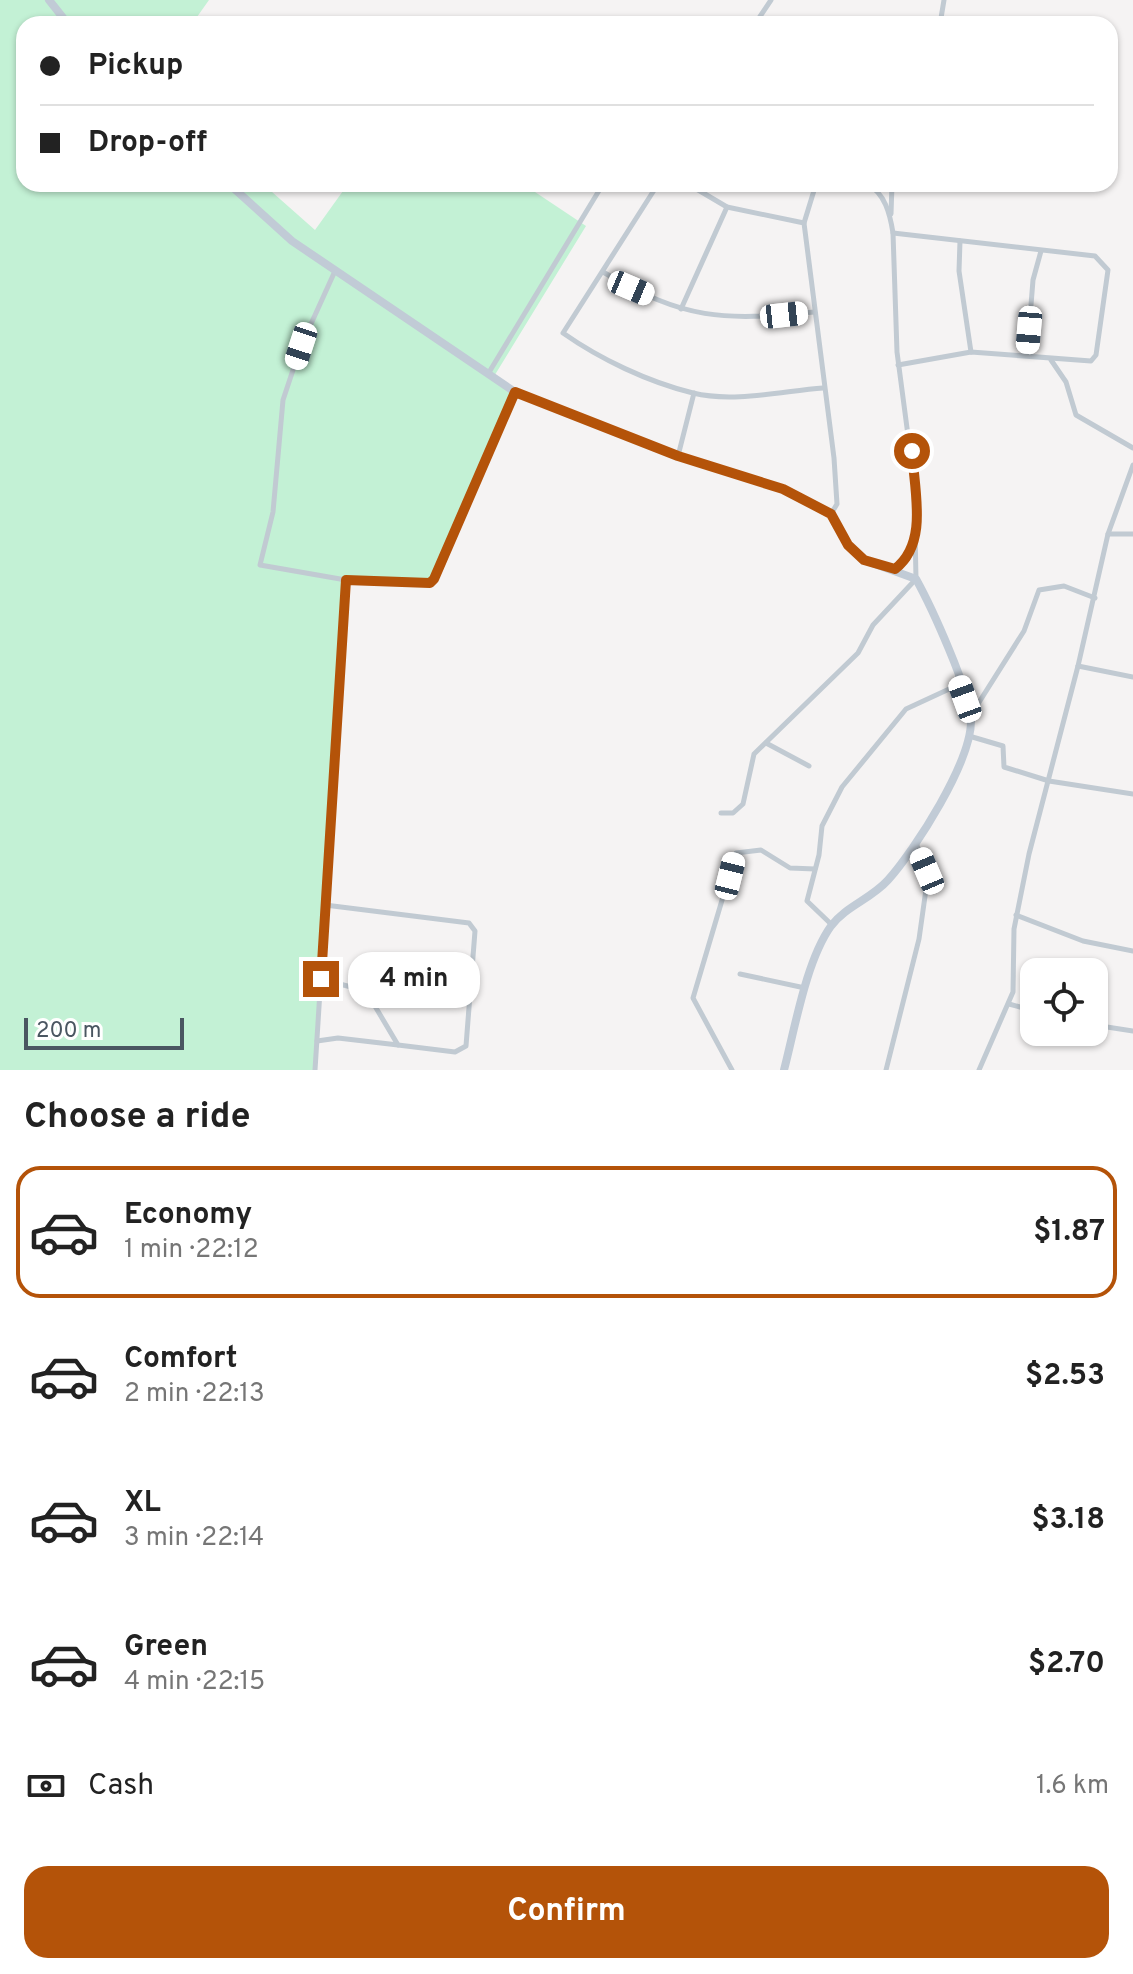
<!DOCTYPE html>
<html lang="en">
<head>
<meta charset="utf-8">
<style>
	:root { --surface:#fff; --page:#f6f6f6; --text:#222; --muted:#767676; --line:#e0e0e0; --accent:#b45309 }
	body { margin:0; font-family:Overpass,sans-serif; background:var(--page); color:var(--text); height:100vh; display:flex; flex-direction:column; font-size:30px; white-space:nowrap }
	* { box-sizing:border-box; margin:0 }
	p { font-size:26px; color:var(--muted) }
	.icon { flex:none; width:44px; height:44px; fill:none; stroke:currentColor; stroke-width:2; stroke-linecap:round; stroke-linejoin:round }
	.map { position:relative; height:1070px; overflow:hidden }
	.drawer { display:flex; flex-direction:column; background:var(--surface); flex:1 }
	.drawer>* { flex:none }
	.guide { position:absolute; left:16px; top:16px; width:1102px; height:176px; border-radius:24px; box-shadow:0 2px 6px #0004; display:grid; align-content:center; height:176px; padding:0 24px; background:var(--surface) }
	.buttons { position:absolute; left:1020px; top:958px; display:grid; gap:16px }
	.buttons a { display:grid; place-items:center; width:88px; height:88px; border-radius:16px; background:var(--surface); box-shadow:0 2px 6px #0004; font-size:40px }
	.scale { position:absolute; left:24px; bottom:20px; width:160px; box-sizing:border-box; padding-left:8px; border:4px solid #4a5661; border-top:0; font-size:22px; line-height:28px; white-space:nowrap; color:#4a5661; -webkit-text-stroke:6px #fff; paint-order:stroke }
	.end { position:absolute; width:36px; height:36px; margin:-18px; border:10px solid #b45309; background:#fff; box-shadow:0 0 0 4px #fff }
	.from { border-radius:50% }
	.bubble { position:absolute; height:56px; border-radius:24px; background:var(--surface); box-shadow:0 2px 6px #0004; font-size:26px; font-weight:700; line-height:56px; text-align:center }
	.car { position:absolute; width:24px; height:48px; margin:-24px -12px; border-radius:10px; box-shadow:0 0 6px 2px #0007; background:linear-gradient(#fff 24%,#345 0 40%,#fff 0 76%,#345 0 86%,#fff 0) }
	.guide b { display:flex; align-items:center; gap:28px; height:76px; font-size:30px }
	.guide b+b { border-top:2px solid var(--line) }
	.guide i { width:20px; height:20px; background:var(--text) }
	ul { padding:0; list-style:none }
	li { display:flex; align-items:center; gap:24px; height:132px; margin:0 16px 12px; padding:0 8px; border:4px solid transparent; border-radius:24px }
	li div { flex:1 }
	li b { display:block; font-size:30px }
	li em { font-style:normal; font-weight:700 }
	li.active { border-color:var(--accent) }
	li>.icon { width:72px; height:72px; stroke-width:1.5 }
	h2 { padding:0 24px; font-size:36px; line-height:96px }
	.pay { display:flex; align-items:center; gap:20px; height:88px; padding:0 24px; font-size:30px }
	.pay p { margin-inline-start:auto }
	.button { display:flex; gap:16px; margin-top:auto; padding:16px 24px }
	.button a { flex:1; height:92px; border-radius:24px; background:var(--accent); color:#fff; font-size:32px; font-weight:700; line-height:92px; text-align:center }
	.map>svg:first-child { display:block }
	.green { fill:#c3f1d5 }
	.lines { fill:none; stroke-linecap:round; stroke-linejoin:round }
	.street { stroke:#c1cad2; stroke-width:5 }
	.secondary { stroke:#c1cbd6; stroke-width:8 }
	.route { stroke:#b45309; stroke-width:10 }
</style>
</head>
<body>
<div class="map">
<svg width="1133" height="1070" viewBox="0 0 1133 1070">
	<rect width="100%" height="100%" fill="#f5f3f3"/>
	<polygon class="green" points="0,0 209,0 192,24 24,24 24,184 263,184 315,230 348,184 523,184 586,226 493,378 515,392 441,568 430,583 346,580 315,1070 0,1070"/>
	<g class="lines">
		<g class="street">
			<polyline points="755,24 771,0"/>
			<polyline points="940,24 944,0"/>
			<path d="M 658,184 L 563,333 C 600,359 648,382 693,393 C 733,403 783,391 823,388"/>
			<polyline points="688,184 727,207 804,223 834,458 837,504 831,514"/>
			<polyline points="891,214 892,184"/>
			<polyline points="804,223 816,184"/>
			<polyline points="893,233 1095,256 1108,270 1096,355 1091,361 971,352 898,365"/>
			<polyline points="960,241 959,271 971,352"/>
			<polyline points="335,271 301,346 283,400 273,512 260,565 346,580 430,583 441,568 514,393"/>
			<path d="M 603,272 C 685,320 722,321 814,312"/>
			<polyline points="681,309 727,207"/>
			<polyline points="1027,355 1033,280 1041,251"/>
			<polyline points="1051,360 1066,382 1076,415 1133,448"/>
			<polyline points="488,374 603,184"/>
			<polyline points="678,456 694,393"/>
			<polyline points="1108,534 1133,534"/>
			<polyline points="895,569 907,560 915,544"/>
			<polyline points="1078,666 1133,677"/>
			<polyline points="971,715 1024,631 1039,590 1064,586 1095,598"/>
			<polyline points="969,736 1003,746 1004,767 1049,781 1133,794"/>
			<polyline points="766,743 809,766"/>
			<path d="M 721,813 L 733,813 L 743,804 L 754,754 L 858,653 L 873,625 L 916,579 L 914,481 L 897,352 L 893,233 C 890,214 885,193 867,184"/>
			<polyline points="1016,915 1083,941 1133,951"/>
			<polyline points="832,925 807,901 819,855 822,826 842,787 906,709 960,684"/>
			<polyline points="740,974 805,988"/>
			<polyline points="321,979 366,991 398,1045 455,1052 466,1046 475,931 469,923 325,905"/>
			<polyline points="1009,1004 1034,1011"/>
			<polyline points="1094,1025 1133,1031"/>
			<polyline points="317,1041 338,1038 398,1045"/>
			<polyline points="315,1070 346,580"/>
			<polyline points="732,1070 693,998 736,853 761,850 790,868 815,869"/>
			<polyline points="886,1070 919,939 928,875 916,843"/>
			<polyline points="979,1070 1013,992 1014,929 1029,854 1078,666 1108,534 1133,465"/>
		</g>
		<g class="secondary">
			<polyline points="49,0 68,24"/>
			<path d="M 229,184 L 292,241 L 515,392 L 678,456 L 783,489 L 831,514 L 848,545 L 864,560 L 916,579 C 931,606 970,691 971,720 C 972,761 915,850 888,880 C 871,899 846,906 831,926 C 806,961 795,1028 784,1070"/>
		</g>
	</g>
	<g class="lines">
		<path class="route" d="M 321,979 L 346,580 L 430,583 L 434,579 L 515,392 L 678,456 L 783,489 L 831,514 L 848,545 L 864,560 L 895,569 C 929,543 914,490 912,451"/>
	</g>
</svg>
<div class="buttons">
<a><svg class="icon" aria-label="locate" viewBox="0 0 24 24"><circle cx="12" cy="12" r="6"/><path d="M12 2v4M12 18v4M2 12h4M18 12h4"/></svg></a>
</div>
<div class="scale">200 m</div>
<i class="end from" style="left:912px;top:451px"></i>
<i class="end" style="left:321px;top:979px"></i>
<div class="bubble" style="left:348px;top:952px;width:132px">4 min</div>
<i class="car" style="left:631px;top:288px;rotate:113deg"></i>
<i class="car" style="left:784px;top:315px;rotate:84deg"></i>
<i class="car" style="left:1029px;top:330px;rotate:185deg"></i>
<i class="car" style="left:301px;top:346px;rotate:198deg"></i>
<i class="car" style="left:965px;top:699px;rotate:340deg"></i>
<i class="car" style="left:927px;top:871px;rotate:337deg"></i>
<i class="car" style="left:730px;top:876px;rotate:14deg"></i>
<div class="guide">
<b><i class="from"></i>Pickup</b>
<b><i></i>Drop-off</b>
</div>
</div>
<section class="drawer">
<h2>Choose a ride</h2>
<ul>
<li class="active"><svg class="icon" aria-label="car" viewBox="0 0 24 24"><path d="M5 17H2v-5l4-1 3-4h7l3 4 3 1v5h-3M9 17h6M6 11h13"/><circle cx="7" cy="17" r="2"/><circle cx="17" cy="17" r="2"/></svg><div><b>Economy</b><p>1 min · 22:12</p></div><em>$1.87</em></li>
<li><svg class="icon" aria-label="car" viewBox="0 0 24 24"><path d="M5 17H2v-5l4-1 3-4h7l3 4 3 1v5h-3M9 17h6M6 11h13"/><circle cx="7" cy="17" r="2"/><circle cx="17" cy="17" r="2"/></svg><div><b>Comfort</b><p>2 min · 22:13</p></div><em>$2.53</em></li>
<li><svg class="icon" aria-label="car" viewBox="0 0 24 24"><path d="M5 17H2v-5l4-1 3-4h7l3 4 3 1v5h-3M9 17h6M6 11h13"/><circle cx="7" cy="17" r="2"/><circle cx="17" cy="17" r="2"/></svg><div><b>XL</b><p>3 min · 22:14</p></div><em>$3.18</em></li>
<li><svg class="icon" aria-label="car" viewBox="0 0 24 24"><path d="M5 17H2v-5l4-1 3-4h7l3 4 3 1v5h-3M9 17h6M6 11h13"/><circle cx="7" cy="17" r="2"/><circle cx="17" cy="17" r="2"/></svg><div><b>Green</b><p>4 min · 22:15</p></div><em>$2.70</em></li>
</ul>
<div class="pay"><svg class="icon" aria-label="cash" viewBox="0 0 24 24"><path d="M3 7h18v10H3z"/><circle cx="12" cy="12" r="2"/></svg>Cash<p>1.6 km</p></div>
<div class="button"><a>Confirm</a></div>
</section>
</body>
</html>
